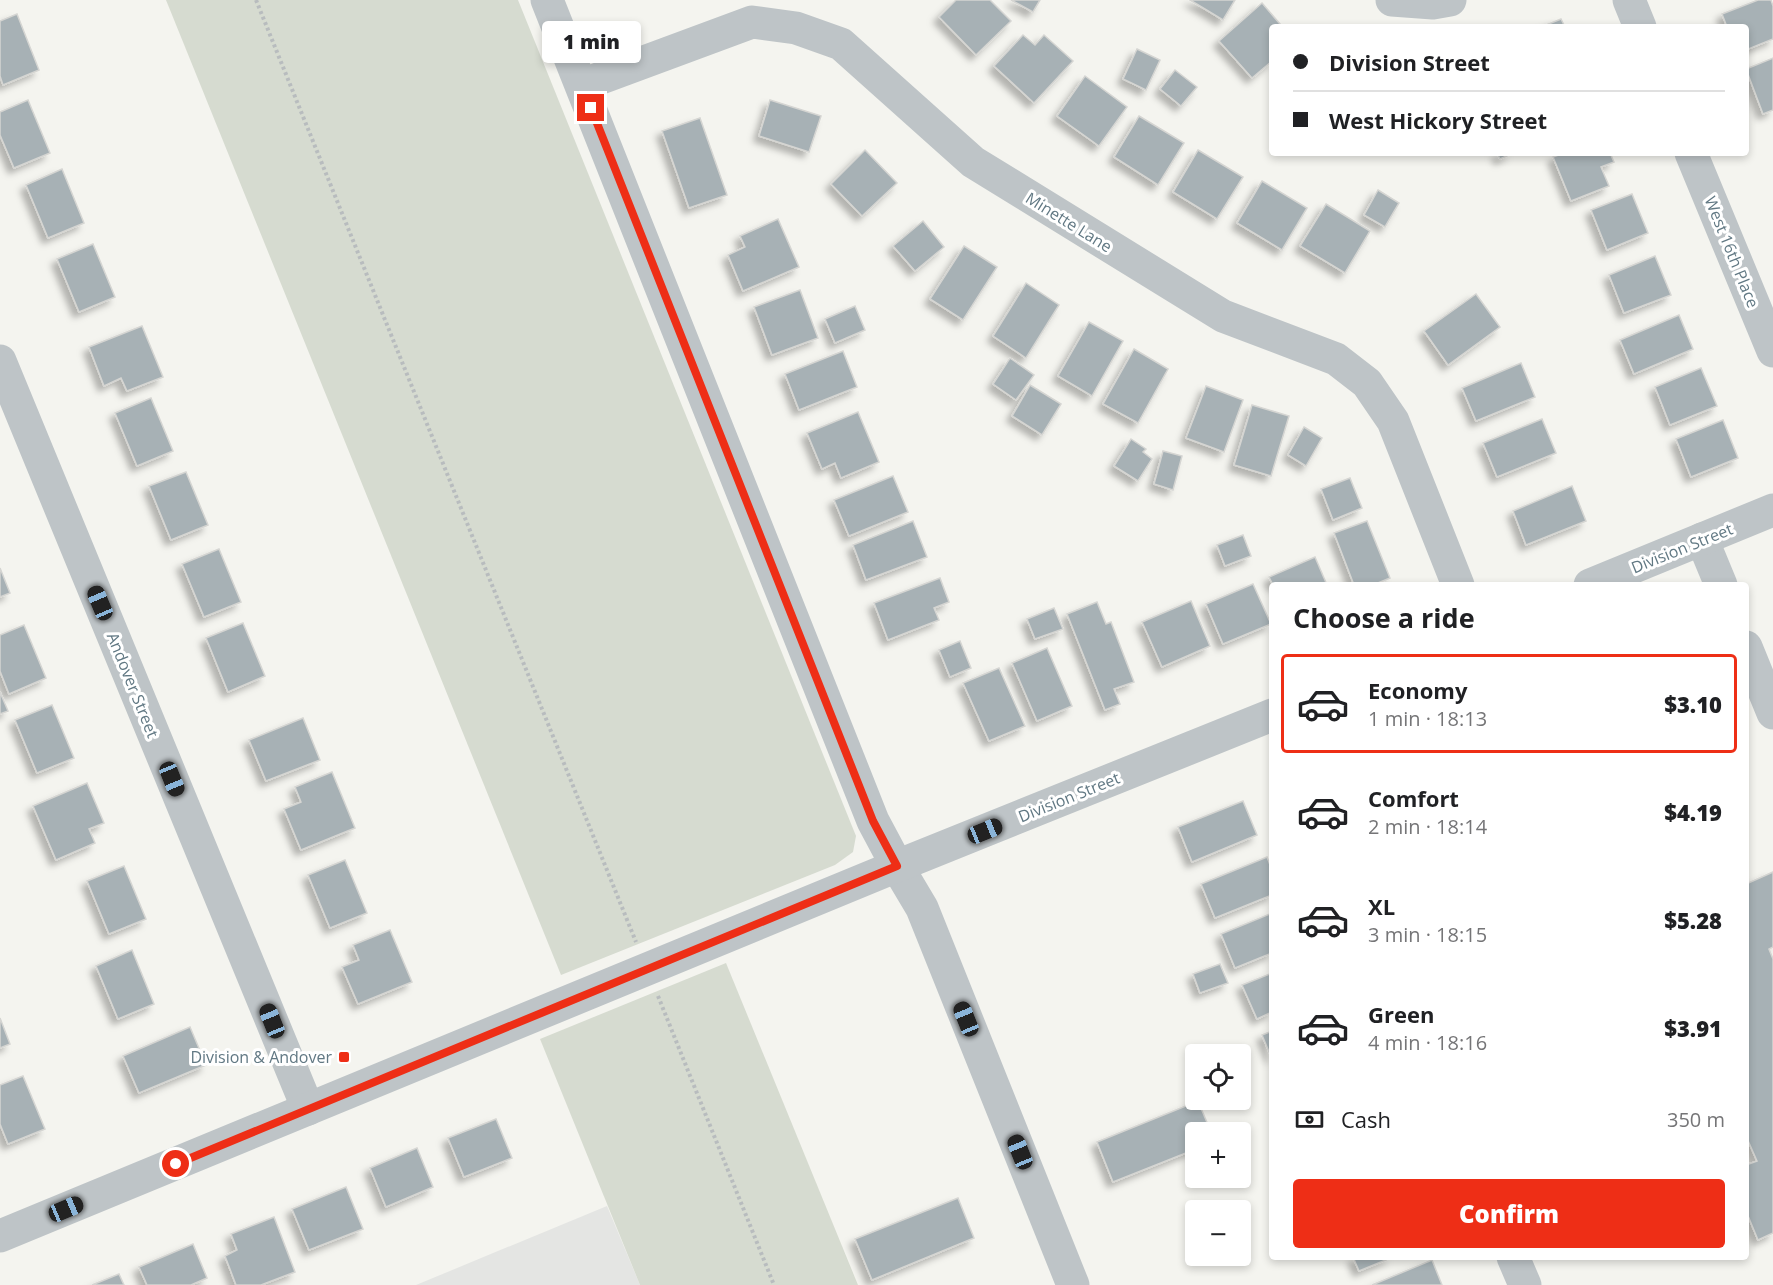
<!DOCTYPE html>
<html lang="en">
<head>
<meta charset="utf-8">
<style>
	:root { --surface:#fff; --page:#f2f2f2; --text:#202124; --muted:#757577; --line:#e0e0e0; --accent:#ee2e16 }
	body { margin:0; font-family:"Open Sans",sans-serif; background:var(--page); color:var(--text); height:100vh; display:flex; flex-direction:column; font-size:22px; white-space:nowrap }
	* { box-sizing:border-box; margin:0 }
	p { font-size:20px; color:var(--muted) }
	.icon { flex:none; width:33px; height:33px; fill:none; stroke:currentColor; stroke-width:2; stroke-linecap:round; stroke-linejoin:round }
	.map { position:relative; flex:1; overflow:hidden }
	.sheet { position:absolute; left:1269px; top:582px; width:480px; height:678px; display:flex; flex-direction:column; background:var(--surface); border-radius:6px; box-shadow:0 3px 9px #0003 }
	.sheet>* { flex:none }
	.banner { position:absolute; left:1269px; top:24px; width:480px; height:132px; border-radius:6px; box-shadow:0 3px 9px #0003; display:grid; align-content:center; height:132px; padding:0 24px; background:var(--surface) }
	.buttons { position:absolute; left:1185px; top:1044px; display:grid; gap:12px }
	.buttons a { display:grid; place-items:center; width:66px; height:66px; border-radius:6px; background:var(--surface); box-shadow:0 3px 9px #0003; font-size:30px }
	.end { position:absolute; width:27px; height:27px; margin:-14px; border:8px solid #ee2e16; background:#fff; box-shadow:0 0 0 3px #fff }
	.from { border-radius:50% }
	.bubble { position:absolute; height:42px; border-radius:6px; background:var(--surface); box-shadow:0 3px 9px #0003; font-size:20px; font-weight:800; line-height:42px; text-align:center }
	.car { position:absolute; width:18px; height:36px; margin:-18px -9px; border-radius:8px; box-shadow:0 0 4px 2px #0007; background:linear-gradient(#222 24%,#8ab4d8 0 40%,#222 0 76%,#8ab4d8 0 86%,#222 0) }
	.banner b { display:flex; align-items:center; gap:21px; height:57px; font-size:22px }
	.banner b+b { border-top:2px solid var(--line) }
	.banner i { width:15px; height:15px; background:var(--text) }
	ul { padding:0; list-style:none }
	li { display:flex; align-items:center; gap:18px; height:99px; margin:0 12px 9px; padding:0 12px; border:3px solid transparent; border-radius:6px }
	li div { flex:1 }
	li b { display:block; font-size:22px }
	li em { font-style:normal; font-weight:800 }
	li.on { border-color:var(--accent) }
	li>.icon { width:54px; height:54px; stroke-width:1.5 }
	h2 { padding:0 24px; font-size:27px; line-height:72px }
	.pay { display:flex; align-items:center; gap:15px; height:66px; padding:0 24px; font-size:22px }
	.pay p { margin-inline-start:auto }
	.button { display:flex; gap:12px; margin-top:auto; padding:12px 24px }
	.button a { flex:1; height:69px; border-radius:6px; background:var(--accent); color:#fff; font-size:24px; font-weight:800; line-height:69px; text-align:center }
	.map>svg:first-child { display:block }
	.built { fill:#e4e5e3 }
	.green { fill:#d6dbd0 }
	.building { fill:#a7b1b5; stroke:#d5d5d2; stroke-width:1.5; filter:url(#shadow) }
	.lines { fill:none; stroke-linecap:round; stroke-linejoin:round }
	.path { stroke:#b8bcbe; stroke-width:4; stroke-dasharray:3 3; stroke-linecap:butt }
	.minor { stroke:#bec4c7; stroke-width:33 }
	.route { stroke:#ee2e16; stroke-width:8 }
	.poi-dot { fill:#ee2e16; stroke:#fff; stroke-width:2 }
	.labels { text-anchor:middle; dominant-baseline:central; stroke-width:6; stroke-linejoin:round; paint-order:stroke }
	.street-label { font-size:16px; fill:#617883; stroke:#fff }
	.poi-label { font-size:16px; fill:#617883; stroke:#fff; text-anchor:end }
</style>
</head>
<body>
<div class="map">
<svg width="1773" height="1285" viewBox="0 0 1773 1285">
	<defs>
		<filter id="shadow"><feDropShadow dx="-5.5" dy="5.5" stdDeviation="3" flood-color="#0004"/></filter>
	</defs>
	<rect width="100%" height="100%" fill="#f4f4ef"/>
	<polygon class="built" points="607,1206 640,1285 416,1285"/>
	<g class="green">
		<polygon points="166,0 518,0 856,836 853,852 835,865 561,975"/>
		<polygon points="726,963 858,1285 640,1285 540,1039"/>
	</g>
	<g class="building">
		<polygon points="956,0 990,0 1011,21 976,55 939,17"/>
		<polygon points="1011,0 1040,0 1033,12"/>
		<polygon points="1190,0 1235,0 1223,20"/>
		<polygon points="1758,0 1771,0 1773,6 1773,39 1746,50 1746,27 1727,27 1722,14"/>
		<polygon points="1262,3 1280,24 1276,27 1272,27 1272,61 1252,78 1219,41"/>
		<polygon points="17,14 39,70 3,85 0,76 0,21"/>
		<polygon points="1561,19 1565,27 1541,27"/>
		<polygon points="1023,35 1035,45 1044,35 1073,61 1034,103 994,66"/>
		<polygon points="1137,49 1160,60 1146,90 1123,79"/>
		<polygon points="1773,58 1773,110 1763,114 1746,69"/>
		<polygon points="1175,70 1197,87 1181,106 1160,89"/>
		<polygon points="1085,76 1127,107 1099,146 1057,116"/>
		<polygon points="28,100 50,153 14,168 0,135 0,112"/>
		<polygon points="770,100 821,116 809,152 759,136"/>
		<polygon points="1139,116 1184,143 1158,185 1114,157"/>
		<polygon points="700,118 727,195 689,208 662,131"/>
		<polygon points="865,150 897,183 862,216 831,184"/>
		<polygon points="1198,150 1243,177 1217,219 1173,192"/>
		<polygon points="1497,153 1513,153 1500,159"/>
		<polygon points="1564,153 1610,153 1614,162 1601,167 1609,186 1571,201 1553,157"/>
		<polygon points="62,169 84,223 48,238 26,185"/>
		<polygon points="1262,181 1307,208 1282,250 1237,223"/>
		<polygon points="1378,190 1399,203 1385,227 1364,215"/>
		<polygon points="1632,194 1648,233 1607,250 1591,210"/>
		<polygon points="1326,204 1370,231 1345,273 1300,246"/>
		<polygon points="778,219 799,267 743,291 728,255 745,247 740,236"/>
		<polygon points="923,221 944,247 915,271 893,246"/>
		<polygon points="93,244 115,297 79,312 57,259"/>
		<polygon points="964,246 997,267 963,320 930,299"/>
		<polygon points="1655,256 1671,295 1624,313 1609,275"/>
		<polygon points="1026,283 1059,305 1026,358 993,336"/>
		<polygon points="800,290 818,338 772,355 754,307"/>
		<polygon points="1476,294 1500,327 1448,365 1424,331"/>
		<polygon points="855,306 865,330 835,343 825,319"/>
		<polygon points="1679,315 1693,349 1634,374 1620,340"/>
		<polygon points="1089,322 1123,341 1092,396 1058,376"/>
		<polygon points="142,326 163,377 127,391 121,378 104,386 89,347"/>
		<polygon points="1134,349 1168,369 1138,423 1103,404"/>
		<polygon points="843,351 857,387 799,410 785,374"/>
		<polygon points="1010,358 1034,375 1016,400 993,384"/>
		<polygon points="1521,363 1535,397 1476,421 1462,388"/>
		<polygon points="1701,368 1717,406 1670,425 1655,387"/>
		<polygon points="1030,385 1061,404 1042,435 1012,416"/>
		<polygon points="1206,386 1243,400 1224,452 1186,438"/>
		<polygon points="151,398 173,451 137,466 115,413"/>
		<polygon points="1252,405 1289,416 1271,476 1234,465"/>
		<polygon points="858,412 879,462 841,478 835,463 822,469 807,433"/>
		<polygon points="1542,419 1556,453 1497,477 1483,443"/>
		<polygon points="1723,420 1738,458 1691,477 1676,439"/>
		<polygon points="1304,427 1322,438 1306,466 1288,455"/>
		<polygon points="1131,439 1146,449 1143,452 1152,459 1138,481 1114,466"/>
		<polygon points="1163,451 1182,456 1173,490 1154,484"/>
		<polygon points="186,472 208,525 171,540 149,486"/>
		<polygon points="893,476 908,512 849,536 834,500"/>
		<polygon points="1350,478 1362,508 1333,520 1321,489"/>
		<polygon points="1572,486 1586,521 1526,545 1513,511"/>
		<polygon points="913,521 927,557 866,580 853,545"/>
		<polygon points="1367,521 1390,578 1373,585 1354,585 1334,533"/>
		<polygon points="1243,535 1251,556 1225,566 1217,545"/>
		<polygon points="219,549 241,602 204,617 182,564"/>
		<polygon points="1315,557 1327,585 1273,585 1269,577"/>
		<polygon points="0,568 10,593 0,597"/>
		<polygon points="940,578 949,602 934,608 939,620 888,640 874,603"/>
		<polygon points="1253,584 1271,624 1223,644 1206,604"/>
		<polygon points="1191,601 1210,646 1162,667 1142,622"/>
		<polygon points="1097,602 1106,624 1111,622 1134,682 1114,689 1120,704 1105,710 1067,614"/>
		<polygon points="1054,608 1063,629 1035,639 1027,619"/>
		<polygon points="243,623 265,676 228,692 206,638"/>
		<polygon points="24,625 46,678 9,694 0,671 0,635"/>
		<polygon points="960,641 971,668 950,677 939,650"/>
		<polygon points="1047,648 1072,706 1037,721 1012,663"/>
		<polygon points="999,668 1025,726 989,741 963,683"/>
		<polygon points="0,692 8,711 0,714"/>
		<polygon points="52,705 74,758 37,773 15,720"/>
		<polygon points="303,718 320,760 266,781 249,740"/>
		<polygon points="332,772 355,828 301,850 284,809 301,802 295,787"/>
		<polygon points="87,783 104,823 89,829 95,843 56,860 33,806"/>
		<polygon points="1243,801 1257,835 1192,862 1178,827"/>
		<polygon points="1267,857 1272,870 1272,895 1215,918 1201,884"/>
		<polygon points="345,860 367,913 330,928 308,875"/>
		<polygon points="124,866 146,919 109,934 87,881"/>
		<polygon points="1773,872 1773,947 1769,949 1773,959 1773,1233 1758,1240 1746,1211 1746,1165 1757,1161 1746,1136 1746,884"/>
		<polygon points="1272,913 1272,953 1235,968 1221,934"/>
		<polygon points="390,930 412,982 358,1004 342,967 359,960 353,945"/>
		<polygon points="132,950 154,1004 118,1019 96,966"/>
		<polygon points="1220,964 1228,983 1200,993 1193,974"/>
		<polygon points="1272,973 1272,1012 1257,1019 1242,985"/>
		<polygon points="0,1018 10,1044 0,1048"/>
		<polygon points="190,1027 206,1065 139,1093 123,1056"/>
		<polygon points="1272,1031 1272,1059 1262,1035"/>
		<polygon points="23,1076 45,1129 8,1144 0,1124 0,1085"/>
		<polygon points="1198,1101 1211,1132 1196,1132 1196,1149 1113,1182 1097,1142"/>
		<polygon points="496,1119 512,1158 464,1177 448,1138"/>
		<polygon points="417,1148 433,1187 386,1207 370,1168"/>
		<polygon points="346,1187 363,1229 309,1250 292,1209"/>
		<polygon points="958,1198 974,1238 872,1280 855,1239"/>
		<polygon points="274,1217 295,1272 261,1285 236,1285 225,1256 237,1250 231,1234"/>
		<polygon points="193,1244 207,1278 191,1285 147,1285 139,1267"/>
		<polygon points="1353,1257 1393,1257 1359,1271"/>
		<polygon points="1432,1260 1442,1285 1372,1285"/>
		<polygon points="119,1274 124,1285 92,1285"/>
	</g>
	<g class="lines">
		<g class="path">
			<polyline points="256,0 636,942"/>
			<polyline points="658,996 774,1285"/>
		</g>
		<g class="minor">
			<polyline points="547,0 873,821 897,866 922,908 1073,1285"/>
			<polyline points="1392,0 1433,3 1450,0"/>
			<polyline points="1629,0 1640,27"/>
			<polyline points="582,85 752,22 796,28 841,44 973,162 1223,316 1336,359 1367,383 1393,421 1458,585"/>
			<polyline points="1691,153 1773,351"/>
			<polyline points="0,361 308,1109"/>
			<polyline points="1702,539 1721,585"/>
			<polyline points="1590,585 1773,510"/>
			<polyline points="1746,647 1773,713"/>
			<polyline points="0,1236 897,866 1272,715"/>
			<polyline points="1513,1257 1525,1285"/>
		</g>
	</g>
	<g class="lines">
		<polyline class="route" points="176,1164 897,866 873,821 591,108"/>
	</g>
	<rect class="poi-dot" x="338" y="1051" width="12" height="12" rx="3"/>
	<g class="labels">
		<g class="street-label">
			<text transform="translate(1069 222) rotate(32)">Minette Lane</text>
			<text transform="translate(1732 252) rotate(68)">West 16th Place</text>
			<text transform="translate(1682 548) rotate(-22)">Division Street</text>
			<text transform="translate(133 685) rotate(68)">Andover Street</text>
			<text transform="translate(1069 797) rotate(-22)">Division Street</text>
		</g>
		<g class="poi-label">
			<text x="332" y="1057">Division &amp; Andover</text>
		</g>
	</g>
</svg>
<div class="buttons">
<a><svg class="icon" aria-label="locate" viewBox="0 0 24 24"><circle cx="12" cy="12" r="6"/><path d="M12 2v4M12 18v4M2 12h4M18 12h4"/></svg></a>
<a>+</a>
<a>−</a>
</div>
<i class="end from" style="left:176px;top:1164px"></i>
<i class="end" style="left:591px;top:108px"></i>
<div class="bubble" style="left:542px;top:21px;width:99px">1 min</div>
<i class="car" style="left:100px;top:603px;rotate:337deg"></i>
<i class="car" style="left:172px;top:779px;rotate:158deg"></i>
<i class="car" style="left:985px;top:831px;rotate:68deg"></i>
<i class="car" style="left:966px;top:1019px;rotate:338deg"></i>
<i class="car" style="left:272px;top:1021px;rotate:338deg"></i>
<i class="car" style="left:1020px;top:1152px;rotate:338deg"></i>
<i class="car" style="left:66px;top:1209px;rotate:67deg"></i>
<div class="banner">
<b><i class="from"></i>Division Street</b>
<b><i></i>West Hickory Street</b>
</div>
<section class="sheet">
<h2>Choose a ride</h2>
<ul>
<li class="on"><svg class="icon" aria-label="car" viewBox="0 0 24 24"><path d="M5 17H2v-5l4-1 3-4h7l3 4 3 1v5h-3M9 17h6M6 11h13"/><circle cx="7" cy="17" r="2"/><circle cx="17" cy="17" r="2"/></svg><div><b>Economy</b><p>1 min · 18:13</p></div><em>$3.10</em></li>
<li><svg class="icon" aria-label="car" viewBox="0 0 24 24"><path d="M5 17H2v-5l4-1 3-4h7l3 4 3 1v5h-3M9 17h6M6 11h13"/><circle cx="7" cy="17" r="2"/><circle cx="17" cy="17" r="2"/></svg><div><b>Comfort</b><p>2 min · 18:14</p></div><em>$4.19</em></li>
<li><svg class="icon" aria-label="car" viewBox="0 0 24 24"><path d="M5 17H2v-5l4-1 3-4h7l3 4 3 1v5h-3M9 17h6M6 11h13"/><circle cx="7" cy="17" r="2"/><circle cx="17" cy="17" r="2"/></svg><div><b>XL</b><p>3 min · 18:15</p></div><em>$5.28</em></li>
<li><svg class="icon" aria-label="car" viewBox="0 0 24 24"><path d="M5 17H2v-5l4-1 3-4h7l3 4 3 1v5h-3M9 17h6M6 11h13"/><circle cx="7" cy="17" r="2"/><circle cx="17" cy="17" r="2"/></svg><div><b>Green</b><p>4 min · 18:16</p></div><em>$3.91</em></li>
</ul>
<div class="pay"><svg class="icon" aria-label="cash" viewBox="0 0 24 24"><path d="M3 7h18v10H3z"/><circle cx="12" cy="12" r="2"/></svg>Cash<p>350 m</p></div>
<div class="button"><a>Confirm</a></div>
</section>
</div>
</body>
</html>
